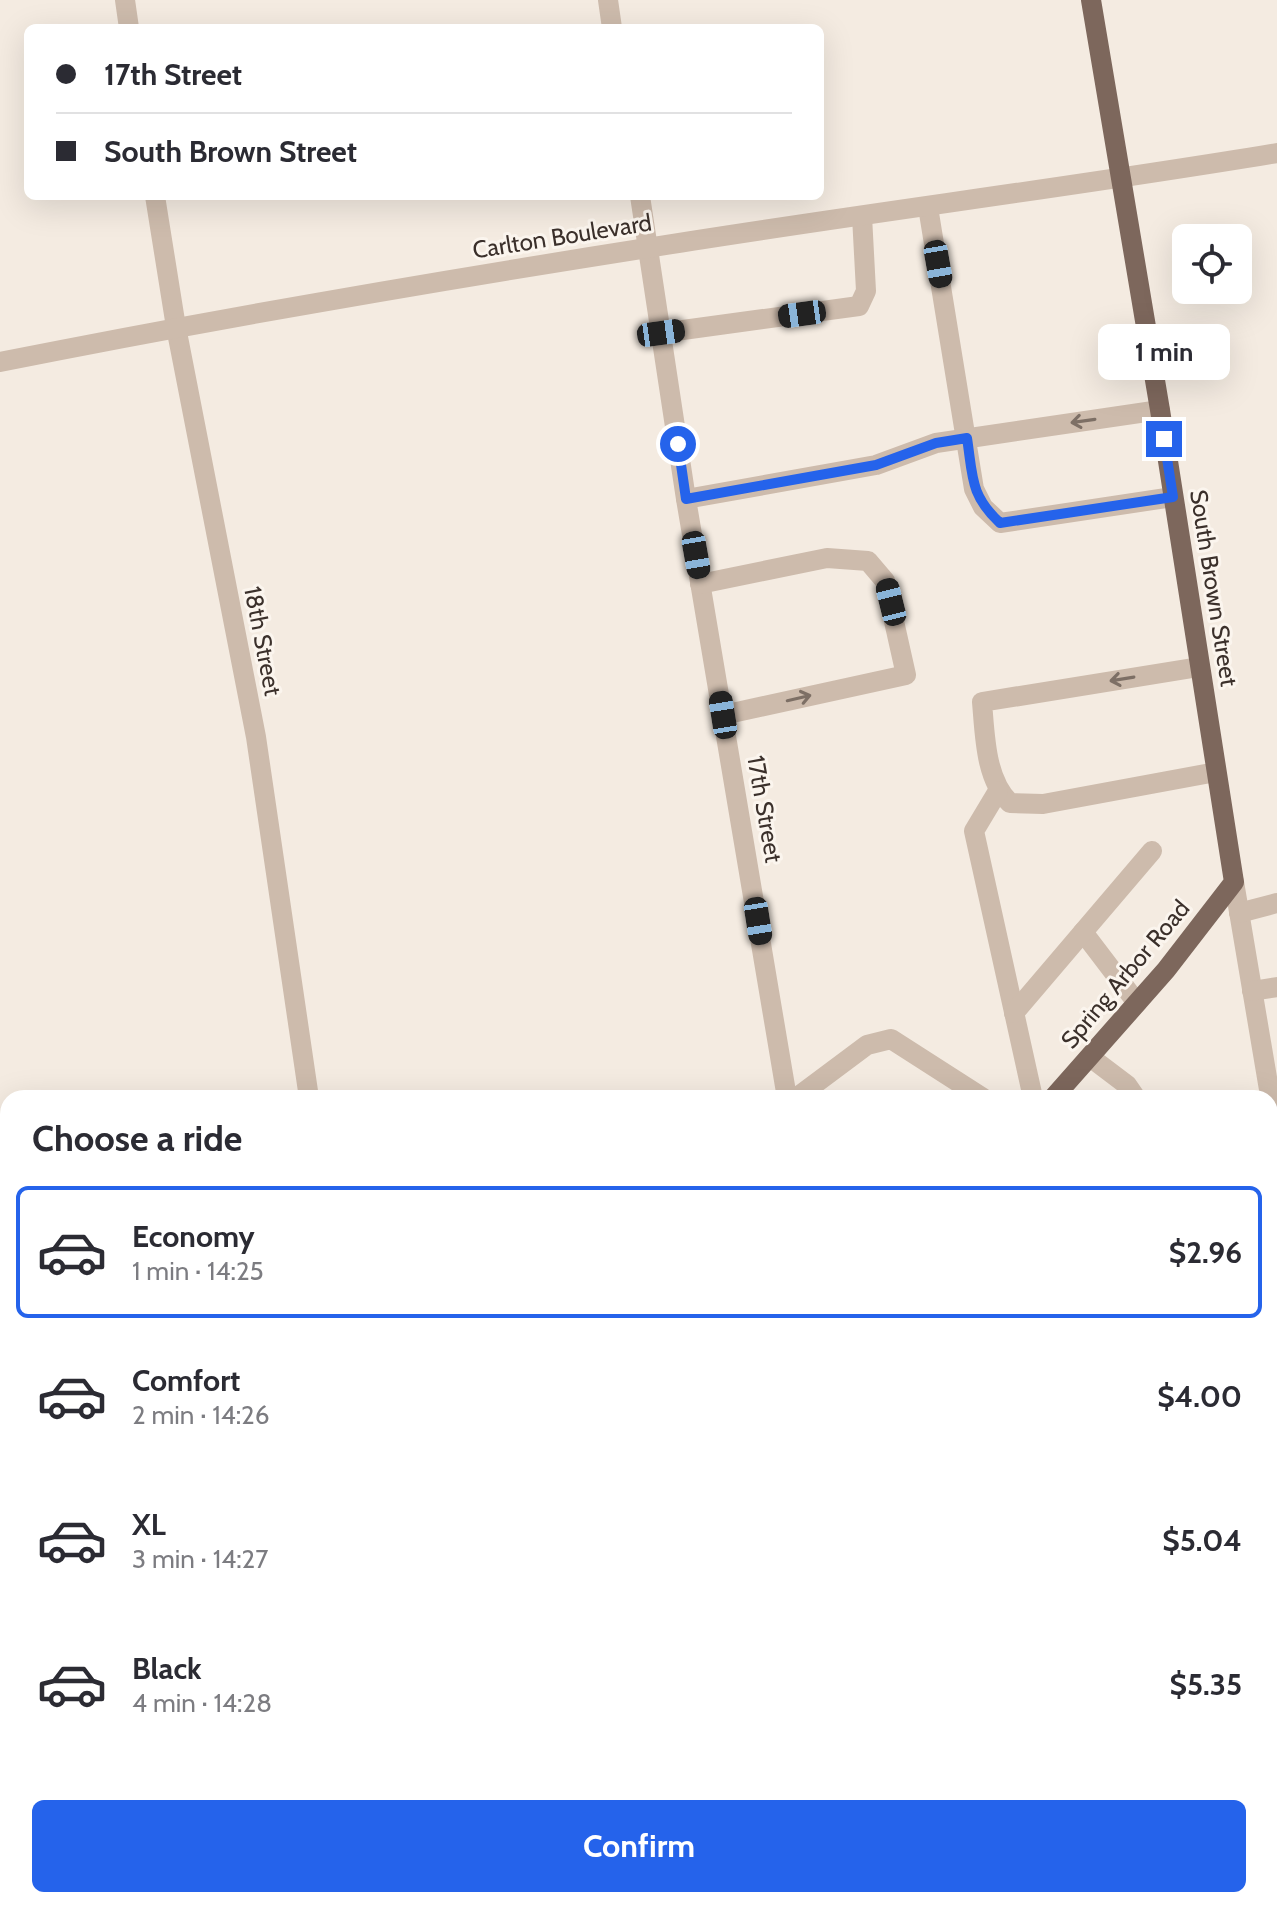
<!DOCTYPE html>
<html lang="en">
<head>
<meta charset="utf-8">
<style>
	:root { --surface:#fff; --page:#f2f2f3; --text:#2b2b33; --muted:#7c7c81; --line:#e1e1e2; --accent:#2563eb }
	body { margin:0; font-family:Cabin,sans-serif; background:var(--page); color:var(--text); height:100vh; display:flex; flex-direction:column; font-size:30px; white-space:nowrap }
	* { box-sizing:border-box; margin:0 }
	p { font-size:26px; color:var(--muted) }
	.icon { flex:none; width:44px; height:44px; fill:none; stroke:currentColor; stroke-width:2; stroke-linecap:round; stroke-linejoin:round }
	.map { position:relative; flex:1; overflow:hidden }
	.drawer { position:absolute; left:0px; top:1090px; width:1278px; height:818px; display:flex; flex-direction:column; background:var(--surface); border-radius:24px 24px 0 0; box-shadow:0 8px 32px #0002 }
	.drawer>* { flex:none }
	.guide { position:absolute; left:24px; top:24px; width:800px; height:176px; border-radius:12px; box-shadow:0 8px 32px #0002; display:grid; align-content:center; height:176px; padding:0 32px; background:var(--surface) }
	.controls { position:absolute; left:1172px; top:224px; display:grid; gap:16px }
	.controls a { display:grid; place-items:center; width:80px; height:80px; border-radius:12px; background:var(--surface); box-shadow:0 8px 32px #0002; font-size:40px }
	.end { position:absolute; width:36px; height:36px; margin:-18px; border:10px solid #2563eb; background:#fff; box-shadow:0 0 0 4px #fff }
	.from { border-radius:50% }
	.bubble { position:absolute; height:56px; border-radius:12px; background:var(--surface); box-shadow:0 8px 32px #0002; font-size:26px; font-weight:700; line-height:56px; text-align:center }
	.car { position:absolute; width:24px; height:48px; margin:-24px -12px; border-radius:10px; box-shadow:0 0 6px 2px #0007; background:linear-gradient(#222 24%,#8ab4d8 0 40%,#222 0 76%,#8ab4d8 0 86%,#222 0) }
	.guide b { display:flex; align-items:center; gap:28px; height:76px; font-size:30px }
	.guide b+b { border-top:2px solid var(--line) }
	.guide i { width:20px; height:20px; background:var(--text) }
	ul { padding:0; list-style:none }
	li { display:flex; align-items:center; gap:24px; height:132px; margin:0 16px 12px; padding:0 16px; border:4px solid transparent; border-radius:12px }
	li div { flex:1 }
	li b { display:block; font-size:30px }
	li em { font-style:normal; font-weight:700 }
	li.current { border-color:var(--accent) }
	li>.icon { width:72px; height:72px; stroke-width:1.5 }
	h2 { padding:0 32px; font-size:36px; line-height:96px }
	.action { display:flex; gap:16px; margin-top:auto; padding:16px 32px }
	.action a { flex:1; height:92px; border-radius:12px; background:var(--accent); color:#fff; font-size:32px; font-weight:700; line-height:92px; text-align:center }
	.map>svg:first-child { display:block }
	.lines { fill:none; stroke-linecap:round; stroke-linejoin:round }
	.minor { stroke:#cdbbac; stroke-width:20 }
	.major { stroke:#7d675c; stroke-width:20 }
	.oneway { stroke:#7d6f65 }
	.route { stroke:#2563eb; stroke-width:10 }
	.labels { text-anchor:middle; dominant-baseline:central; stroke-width:6; stroke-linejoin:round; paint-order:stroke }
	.street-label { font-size:24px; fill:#3b302b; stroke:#fbf5ee }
</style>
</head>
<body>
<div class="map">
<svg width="1277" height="1907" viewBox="0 0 1277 1907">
	<rect width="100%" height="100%" fill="#f4ebe1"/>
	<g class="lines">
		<g class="minor">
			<polyline points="125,0 129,28"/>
			<polyline points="608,0 612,28"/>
			<polyline points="155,196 176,327 256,737 309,1098"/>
			<polyline points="640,196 686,499 787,1098"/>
			<polyline points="928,207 974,489 983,507 1000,523 1173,497"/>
			<polyline points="661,333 859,306 866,291 862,216"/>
			<path d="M 0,362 C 215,319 431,282 647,248 C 856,214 1067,188 1277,153"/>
			<polyline points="686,499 876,465 936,443 1160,410"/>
			<polyline points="700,584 827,558 868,561 885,581 906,675 723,715"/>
			<path d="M 1199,667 L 982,702 C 985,735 985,779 1010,803 L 1043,804 L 1216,772"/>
			<polyline points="998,791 974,831 1033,1098"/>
			<polyline points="1234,882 1277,1137"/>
			<polyline points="1239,913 1277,903"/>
			<polyline points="1083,932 1137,1003"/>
			<polyline points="1252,991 1277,987"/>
			<polyline points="1014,1013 1152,851"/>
			<polyline points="1090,1057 1127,1085 1136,1098"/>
			<polyline points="796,1098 867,1045 891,1039 983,1098"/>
			<polyline points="1270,1254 1277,1253"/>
			<polyline points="0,1474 8,1472"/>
			<polyline points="1270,1530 1277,1567"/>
			<polyline points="203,1900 204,1907"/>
			<polyline points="494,1900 496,1907"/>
			<polyline points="1137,1900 1138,1907"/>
			<polyline points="366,1907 372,1900"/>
			<polyline points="641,1907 654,1904 654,1900"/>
		</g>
		<g class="major">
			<polyline points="1053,1098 1166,970 1234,882 1160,410 1091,0"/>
			<polyline points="241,1907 249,1900"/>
		</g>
	</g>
	<defs><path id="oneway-shaft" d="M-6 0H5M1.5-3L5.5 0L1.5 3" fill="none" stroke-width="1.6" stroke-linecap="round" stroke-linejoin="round" transform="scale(2)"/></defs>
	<g class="oneway">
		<use href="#oneway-shaft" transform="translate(1083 421) rotate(172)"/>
		<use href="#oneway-shaft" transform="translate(1122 679) rotate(171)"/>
		<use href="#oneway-shaft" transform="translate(799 698) rotate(-13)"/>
	</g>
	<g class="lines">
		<path class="route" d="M 678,444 L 686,499 L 876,465 L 936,443 L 967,438 C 973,477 970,495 1000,523 L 1173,497 L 1164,439"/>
	</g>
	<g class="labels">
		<g class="street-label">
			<text transform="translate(562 236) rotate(-9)">Carlton Boulevard</text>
			<text transform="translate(1214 588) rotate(81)">South Brown Street</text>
			<text transform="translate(263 641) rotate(79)">18th Street</text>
			<text transform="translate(765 809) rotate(80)">17th Street</text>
			<text transform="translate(1125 974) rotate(-50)">Spring Arbor Road</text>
		</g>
	</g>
</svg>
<div class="controls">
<a><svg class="icon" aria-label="locate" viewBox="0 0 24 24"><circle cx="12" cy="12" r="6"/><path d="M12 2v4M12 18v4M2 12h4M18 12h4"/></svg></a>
</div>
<i class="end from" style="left:678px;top:444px"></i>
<i class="end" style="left:1164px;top:439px"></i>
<div class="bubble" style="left:1098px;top:324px;width:132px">1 min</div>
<i class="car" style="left:938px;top:264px;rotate:170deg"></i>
<i class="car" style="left:802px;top:314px;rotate:262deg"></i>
<i class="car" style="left:661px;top:333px;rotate:82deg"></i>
<i class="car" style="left:696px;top:555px;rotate:170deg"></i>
<i class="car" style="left:891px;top:602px;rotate:346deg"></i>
<i class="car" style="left:723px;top:715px;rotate:351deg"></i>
<i class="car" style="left:758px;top:921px;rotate:171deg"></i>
<div class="guide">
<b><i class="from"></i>17th Street</b>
<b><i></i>South Brown Street</b>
</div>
<section class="drawer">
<h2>Choose a ride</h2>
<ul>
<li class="current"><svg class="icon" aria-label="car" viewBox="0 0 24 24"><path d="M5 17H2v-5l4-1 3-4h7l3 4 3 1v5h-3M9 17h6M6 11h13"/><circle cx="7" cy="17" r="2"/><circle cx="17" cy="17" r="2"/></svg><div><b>Economy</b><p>1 min · 14:25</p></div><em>$2.96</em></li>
<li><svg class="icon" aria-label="car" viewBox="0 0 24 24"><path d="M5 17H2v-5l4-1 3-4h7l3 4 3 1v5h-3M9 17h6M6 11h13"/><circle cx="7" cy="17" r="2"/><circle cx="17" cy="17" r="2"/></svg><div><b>Comfort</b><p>2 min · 14:26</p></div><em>$4.00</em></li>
<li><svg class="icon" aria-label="car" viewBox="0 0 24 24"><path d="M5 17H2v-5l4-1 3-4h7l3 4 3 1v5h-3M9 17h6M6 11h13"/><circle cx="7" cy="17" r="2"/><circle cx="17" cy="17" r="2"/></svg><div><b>XL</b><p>3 min · 14:27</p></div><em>$5.04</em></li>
<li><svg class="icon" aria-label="car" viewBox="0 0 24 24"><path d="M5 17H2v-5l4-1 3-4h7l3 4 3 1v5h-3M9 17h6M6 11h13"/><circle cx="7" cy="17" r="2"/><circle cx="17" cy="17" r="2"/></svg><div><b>Black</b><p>4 min · 14:28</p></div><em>$5.35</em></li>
</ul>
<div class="action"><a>Confirm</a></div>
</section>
</div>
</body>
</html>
